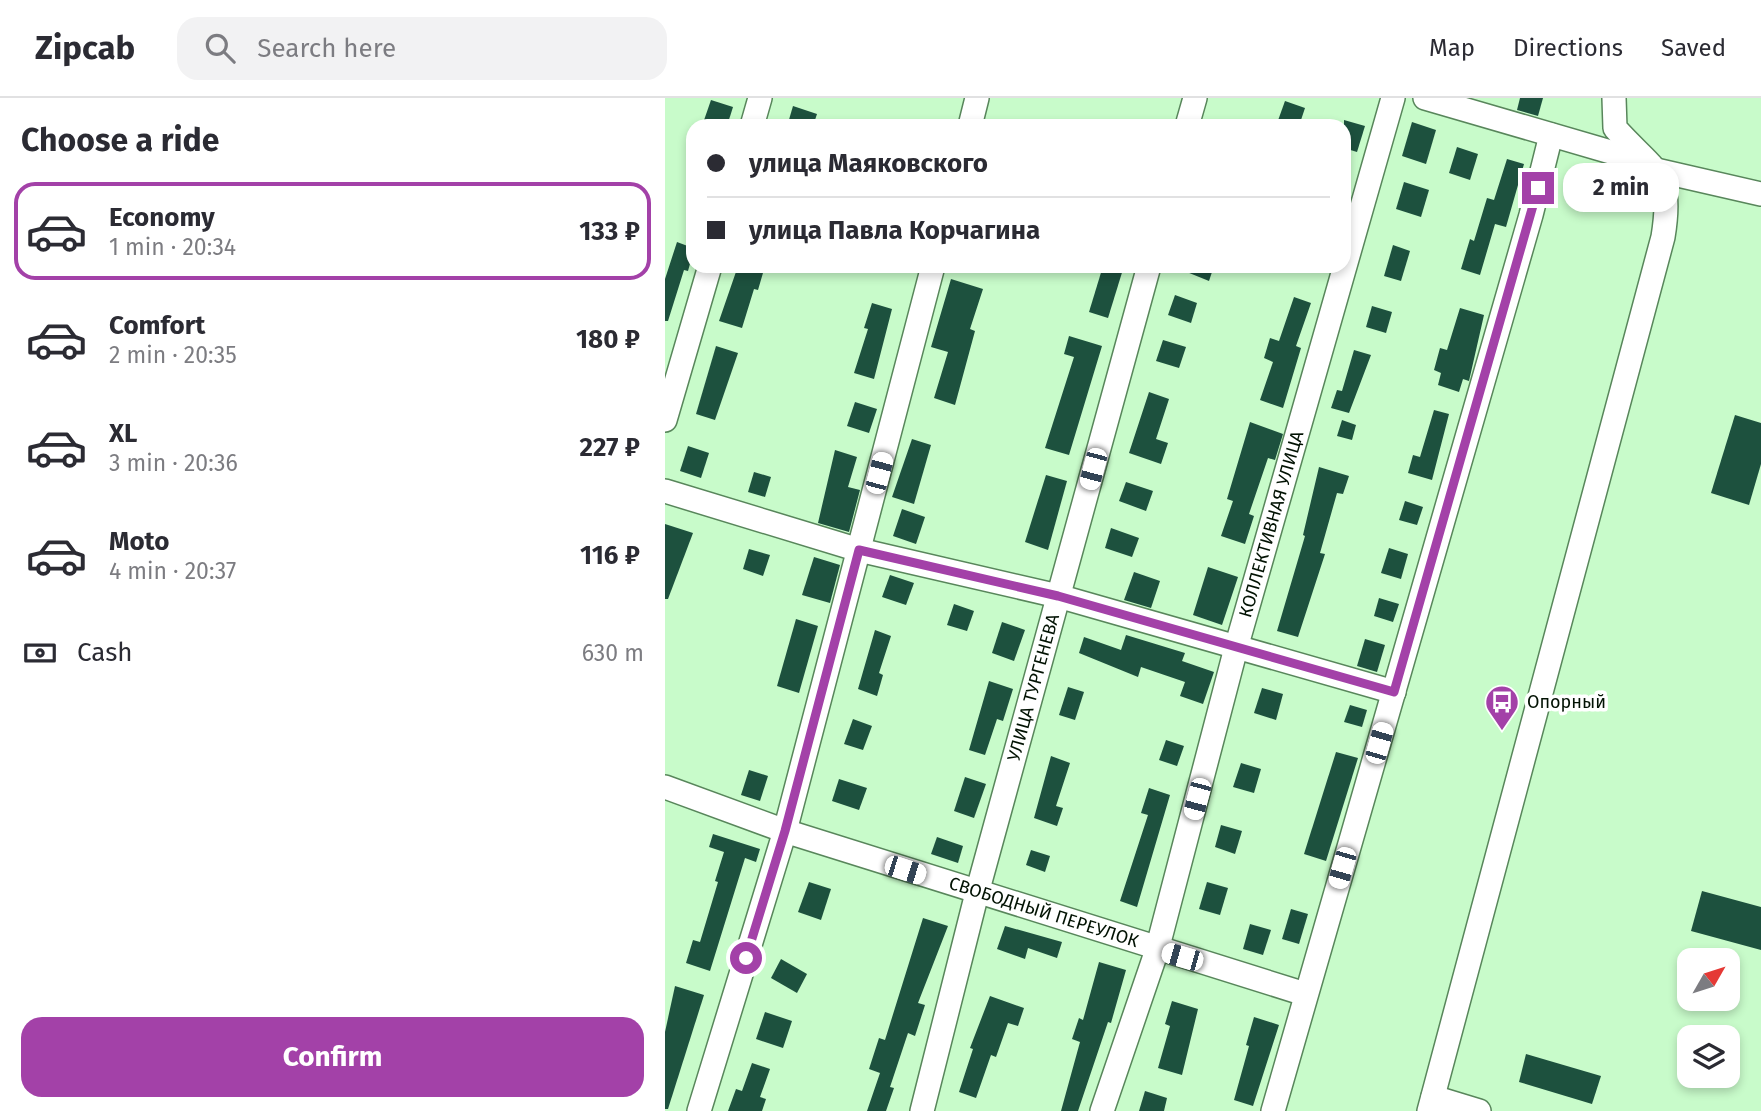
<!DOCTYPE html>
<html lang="en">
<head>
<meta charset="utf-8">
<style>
	:root { --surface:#fff; --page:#f2f2f3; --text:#2b2b33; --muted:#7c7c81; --line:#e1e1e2; --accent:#a341a8 }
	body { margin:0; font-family:"Fira Sans",sans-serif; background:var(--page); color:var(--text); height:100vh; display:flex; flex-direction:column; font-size:26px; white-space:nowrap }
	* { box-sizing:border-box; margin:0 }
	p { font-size:23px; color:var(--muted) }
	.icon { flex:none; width:38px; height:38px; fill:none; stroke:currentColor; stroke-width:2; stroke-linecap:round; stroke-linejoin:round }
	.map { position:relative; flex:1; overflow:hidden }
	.side { display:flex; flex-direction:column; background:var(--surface); width:665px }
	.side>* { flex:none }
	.banner { position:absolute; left:21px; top:21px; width:665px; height:154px; border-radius:21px; box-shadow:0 4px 10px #0003; display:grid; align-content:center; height:154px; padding:0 21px; background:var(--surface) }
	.needle { width:46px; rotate:51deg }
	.fabs { position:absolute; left:1012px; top:850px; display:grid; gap:14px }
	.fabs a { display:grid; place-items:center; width:63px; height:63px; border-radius:14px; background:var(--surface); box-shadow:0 4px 10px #0003; font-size:35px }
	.end { position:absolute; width:32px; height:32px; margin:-16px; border:9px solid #a341a8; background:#fff; box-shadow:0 0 0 4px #fff }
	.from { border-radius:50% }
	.bubble { position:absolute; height:49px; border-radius:21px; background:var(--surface); box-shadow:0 4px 10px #0003; font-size:23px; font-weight:700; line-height:49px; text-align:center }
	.car { position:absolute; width:21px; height:42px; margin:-21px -10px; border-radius:9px; box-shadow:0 0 5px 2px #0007; background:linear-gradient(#fff 24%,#345 0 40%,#fff 0 76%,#345 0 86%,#fff 0) }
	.banner b { display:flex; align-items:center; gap:24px; height:66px; font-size:26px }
	.banner b+b { border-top:2px solid var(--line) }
	.banner i { width:18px; height:18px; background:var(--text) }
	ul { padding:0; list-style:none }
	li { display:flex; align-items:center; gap:21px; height:98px; margin:0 14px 10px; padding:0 7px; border:4px solid transparent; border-radius:21px }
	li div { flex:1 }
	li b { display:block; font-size:26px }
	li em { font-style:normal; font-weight:700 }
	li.current { border-color:var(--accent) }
	li>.icon { width:63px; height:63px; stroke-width:1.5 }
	h2 { padding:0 21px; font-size:32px; line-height:84px }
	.pay { display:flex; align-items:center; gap:18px; height:77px; padding:0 21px; font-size:26px }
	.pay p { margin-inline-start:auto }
	.button { display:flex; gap:14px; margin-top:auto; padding:14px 21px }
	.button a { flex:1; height:80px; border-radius:21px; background:var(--accent); color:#fff; font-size:28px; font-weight:700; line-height:80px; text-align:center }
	header { display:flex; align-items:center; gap:42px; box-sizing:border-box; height:98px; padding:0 35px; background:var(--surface); border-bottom:2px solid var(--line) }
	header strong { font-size:33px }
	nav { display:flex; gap:38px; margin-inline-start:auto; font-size:24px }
	.search { width:490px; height:63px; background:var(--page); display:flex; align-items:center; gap:18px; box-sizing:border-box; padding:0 24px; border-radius:21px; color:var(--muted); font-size:26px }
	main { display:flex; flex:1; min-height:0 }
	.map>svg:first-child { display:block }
	.building { fill:#1d513e }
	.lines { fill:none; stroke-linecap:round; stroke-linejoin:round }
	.minor-casing { stroke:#58865b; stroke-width:26 }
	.minor { stroke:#fff; stroke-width:23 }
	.route { stroke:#a341a8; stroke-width:9 }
	.labels { text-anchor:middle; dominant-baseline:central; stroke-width:7; stroke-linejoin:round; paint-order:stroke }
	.street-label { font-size:18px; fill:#021203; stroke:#fff }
	.poi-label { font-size:18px; fill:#021203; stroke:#fff; text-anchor:start }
</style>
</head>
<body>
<header>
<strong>Zipcab</strong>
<div class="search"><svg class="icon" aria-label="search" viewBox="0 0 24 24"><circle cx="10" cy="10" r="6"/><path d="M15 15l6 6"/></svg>Search here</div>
<nav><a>Map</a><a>Directions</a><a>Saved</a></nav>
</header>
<main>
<section class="side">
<h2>Choose a ride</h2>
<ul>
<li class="current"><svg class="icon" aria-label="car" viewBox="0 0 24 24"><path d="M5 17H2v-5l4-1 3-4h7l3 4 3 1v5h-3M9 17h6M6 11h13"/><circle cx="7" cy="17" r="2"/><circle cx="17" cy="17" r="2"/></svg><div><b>Economy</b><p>1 min · 20:34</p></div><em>133 ₽</em></li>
<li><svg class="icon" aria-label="car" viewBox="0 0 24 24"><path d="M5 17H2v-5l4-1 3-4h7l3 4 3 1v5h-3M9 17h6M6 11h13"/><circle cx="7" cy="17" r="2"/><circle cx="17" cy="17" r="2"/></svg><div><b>Comfort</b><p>2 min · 20:35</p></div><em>180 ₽</em></li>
<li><svg class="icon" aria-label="car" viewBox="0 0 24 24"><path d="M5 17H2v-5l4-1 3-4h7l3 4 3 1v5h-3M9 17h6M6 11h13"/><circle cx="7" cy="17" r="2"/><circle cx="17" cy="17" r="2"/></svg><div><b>XL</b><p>3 min · 20:36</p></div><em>227 ₽</em></li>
<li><svg class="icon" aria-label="car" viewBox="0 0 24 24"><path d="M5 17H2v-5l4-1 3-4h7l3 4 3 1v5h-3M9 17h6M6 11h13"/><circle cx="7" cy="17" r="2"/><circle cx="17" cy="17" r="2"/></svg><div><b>Moto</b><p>4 min · 20:37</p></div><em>116 ₽</em></li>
</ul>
<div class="pay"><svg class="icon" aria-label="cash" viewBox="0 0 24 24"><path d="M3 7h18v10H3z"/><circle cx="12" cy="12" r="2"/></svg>Cash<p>630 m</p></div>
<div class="button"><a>Confirm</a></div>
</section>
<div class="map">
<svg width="1096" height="1013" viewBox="0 0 1096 1013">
	<rect width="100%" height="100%" fill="#c8fbca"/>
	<g class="building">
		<polygon points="855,0 878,0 873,18 852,12"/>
		<polygon points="46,2 68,9 62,28 37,28"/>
		<polygon points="620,3 640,10 634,28 611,28"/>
		<polygon points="128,8 152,16 148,28 123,25"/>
		<polygon points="679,22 700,28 692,54 679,50"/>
		<polygon points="747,24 771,32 761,66 737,58"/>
		<polygon points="792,49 813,56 805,82 784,75"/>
		<polygon points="842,61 859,66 841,129 830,126 815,177 796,171 805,141 809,143 822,100 829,102"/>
		<polygon points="739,84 764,92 756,119 731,111"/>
		<polygon points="12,144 28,150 28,155 23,173 19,172 3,223 0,223 0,181"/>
		<polygon points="728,147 745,153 736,183 719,178"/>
		<polygon points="73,168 100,168 93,192 89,191 77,230 54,223"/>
		<polygon points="438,168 459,168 443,220 424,214"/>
		<polygon points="507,168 549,168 544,183"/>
		<polygon points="286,181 318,191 305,231 310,233 290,307 269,300 283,254 266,249"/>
		<polygon points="510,197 532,205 526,225 503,217"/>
		<polygon points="629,199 646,205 631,248 636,250 618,310 595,302 608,264 599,260 605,240 614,243"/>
		<polygon points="207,205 227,211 209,281 189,275 203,231 199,230"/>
		<polygon points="707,208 727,214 721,235 701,229"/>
		<polygon points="795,210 819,217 804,283 798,281 794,294 773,287 776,275 769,272 775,250 782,252"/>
		<polygon points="404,238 437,248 404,357 380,350 409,259 399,256"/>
		<polygon points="498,242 521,249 514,270 491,263"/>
		<polygon points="51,248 73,255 50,322 31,316"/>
		<polygon points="689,252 706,257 684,315 666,310 672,292 677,293"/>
		<polygon points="484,294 504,301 491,341 503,345 496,366 464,355"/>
		<polygon points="190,304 212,311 204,335 182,328"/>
		<polygon points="769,312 784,316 767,382 743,375 748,357 755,359"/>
		<polygon points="1070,317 1096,325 1096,366 1084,407 1046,395"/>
		<polygon points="677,322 691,327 687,342 672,338"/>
		<polygon points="585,324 618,336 610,362 603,360 584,416 589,418 580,446 556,438 568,403 562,401"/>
		<polygon points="247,341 266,347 249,406 227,399"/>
		<polygon points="23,348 44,355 36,380 15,373"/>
		<polygon points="170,352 192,359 183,389 195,392 184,434 153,425"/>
		<polygon points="654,369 684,378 678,396 672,395 655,455 660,456 633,539 612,533 640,438 638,437"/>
		<polygon points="89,374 106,379 100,399 83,394"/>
		<polygon points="381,377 402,383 383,452 360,444"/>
		<polygon points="461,384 488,393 481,413 454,403"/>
		<polygon points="740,403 758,409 752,427 734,422"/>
		<polygon points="237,411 260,419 251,446 228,438"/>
		<polygon points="0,426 28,435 3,501 0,501"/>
		<polygon points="446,430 474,440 467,459 440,450"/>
		<polygon points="724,450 743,456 736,481 716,475"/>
		<polygon points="84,451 105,457 98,478 78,471"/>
		<polygon points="149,459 175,467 165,505 137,497"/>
		<polygon points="543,469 573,479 557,527 528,517"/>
		<polygon points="469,474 495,483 486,510 459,502"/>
		<polygon points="225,477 249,485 241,507 217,499"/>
		<polygon points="714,500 734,506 728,524 709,518"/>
		<polygon points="289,506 309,513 302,533 282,527"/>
		<polygon points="131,521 153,528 134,595 112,588"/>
		<polygon points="337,524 360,532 349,563 327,555"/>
		<polygon points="210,532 226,538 214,575 218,577 212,598 193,591"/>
		<polygon points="461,537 520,555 517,563 549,574 538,606 515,598 520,584 476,569 473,579 414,555 419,539 456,552"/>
		<polygon points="700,541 720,547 712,574 692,568"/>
		<polygon points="324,583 348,591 338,623 332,621 320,657 304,652"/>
		<polygon points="403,589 419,594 410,622 394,617"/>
		<polygon points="597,590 618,596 611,622 589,615"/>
		<polygon points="685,607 702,612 697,629 679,624"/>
		<polygon points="188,621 207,628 198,652 179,646"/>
		<polygon points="501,642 519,648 512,668 494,662"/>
		<polygon points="671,654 693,660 661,763 639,756"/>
		<polygon points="386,658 405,665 391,708 398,710 392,728 369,720"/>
		<polygon points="576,665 596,671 589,695 568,689"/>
		<polygon points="84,672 103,678 95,703 76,697"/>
		<polygon points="300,679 321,686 309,720 289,713"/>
		<polygon points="174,681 202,690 194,712 167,703"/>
		<polygon points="484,690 505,697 472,809 455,803 483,717 476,715"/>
		<polygon points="556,727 577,733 570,756 550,749"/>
		<polygon points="48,736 95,751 91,764 80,760 45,873 21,865 28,842 35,844 53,784 50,783 59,754 44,749"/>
		<polygon points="272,739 298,748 293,765 266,756"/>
		<polygon points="366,752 385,758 380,774 361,767"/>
		<polygon points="144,784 166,791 156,822 133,814"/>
		<polygon points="542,784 563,790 555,817 534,811"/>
		<polygon points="1037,793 1096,809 1096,852 1026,833"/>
		<polygon points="626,811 643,816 634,846 617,841"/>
		<polygon points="258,820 283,828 253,905 260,907 250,938 243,935 225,989 229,990 221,1013 202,1013 215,975 204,971 214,940 220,942"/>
		<polygon points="585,826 606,832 598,857 578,851"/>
		<polygon points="340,828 397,844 392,860 363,850 360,861 332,851"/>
		<polygon points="116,861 142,876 132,895 106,880"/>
		<polygon points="434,864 461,872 446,925 443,924 413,1013 396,1013 415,944 407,941 414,920 418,922"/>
		<polygon points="10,888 39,897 3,1011 0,1011 0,934"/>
		<polygon points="325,898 359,910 353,928 343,925 331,959 326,957 311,1000 294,994 308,951 305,950"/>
		<polygon points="507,903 533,911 517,977 493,970 505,928 500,926"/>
		<polygon points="100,914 127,923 118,950 91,941"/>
		<polygon points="589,919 614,927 588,1008 569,1002 584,948 581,947"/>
		<polygon points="861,956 936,978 927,1006 854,984"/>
		<polygon points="87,965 105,971 95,999 101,1001 97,1013 63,1013 71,991 77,993"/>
		<polygon points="480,993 502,1000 499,1013 474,1013"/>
	</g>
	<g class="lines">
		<g class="minor-casing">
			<g id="minor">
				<polyline points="760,0 949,55 991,72 1096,96"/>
				<polyline points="87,28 95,0"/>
				<polyline points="305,28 312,0"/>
				<polyline points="522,28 530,0"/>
				<polyline points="0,322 45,168"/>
				<polyline points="0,393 194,452 393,498 729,594"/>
				<path id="s1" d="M 0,689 L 120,733 L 640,896"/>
				<polyline points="768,999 814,1013"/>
				<polyline points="34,1013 120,733 268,168"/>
				<path id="s2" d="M 257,1013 L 312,795 L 484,168"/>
				<path id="s3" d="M 437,1013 L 492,852 L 571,550 L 728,0"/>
				<polyline points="608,1013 866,117 886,37"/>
				<path d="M 764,1013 L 998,139 C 1009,72 990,75 950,30 L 949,0"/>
			</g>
		</g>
		<use href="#minor" class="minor"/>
	</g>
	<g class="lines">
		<polyline class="route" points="81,860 120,733 194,452 393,498 729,594 873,90"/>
	</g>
	<defs>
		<g id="bus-pin" transform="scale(1.75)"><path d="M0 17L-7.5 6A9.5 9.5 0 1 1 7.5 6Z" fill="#a341a8" stroke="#fff"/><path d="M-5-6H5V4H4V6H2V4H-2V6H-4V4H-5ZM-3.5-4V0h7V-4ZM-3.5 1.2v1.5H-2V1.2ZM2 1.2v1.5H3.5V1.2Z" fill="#fff"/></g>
	</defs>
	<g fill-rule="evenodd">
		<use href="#bus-pin" x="837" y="604"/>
	</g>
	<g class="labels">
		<g class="street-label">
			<text stroke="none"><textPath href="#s3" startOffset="611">КОЛЛЕКТИВНАЯ УЛИЦА</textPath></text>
			<text stroke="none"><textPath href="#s2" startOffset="438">УЛИЦА ТУРГЕНЕВА</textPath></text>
			<text stroke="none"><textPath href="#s1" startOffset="399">СВОБОДНЫЙ ПЕРЕУЛОК</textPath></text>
		</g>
		<g class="poi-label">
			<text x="862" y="604">Опорный</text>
		</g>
	</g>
</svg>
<div class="fabs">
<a><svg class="needle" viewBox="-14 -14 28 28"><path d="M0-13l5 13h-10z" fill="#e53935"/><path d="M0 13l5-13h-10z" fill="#7c7c81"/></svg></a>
<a><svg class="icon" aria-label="layers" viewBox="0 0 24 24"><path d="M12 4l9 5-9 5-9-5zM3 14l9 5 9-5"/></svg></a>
</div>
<i class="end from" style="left:81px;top:860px"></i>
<i class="end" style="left:873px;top:90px"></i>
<div class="bubble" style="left:898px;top:65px;width:116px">2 min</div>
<i class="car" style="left:428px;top:371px;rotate:195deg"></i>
<i class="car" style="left:214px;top:375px;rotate:15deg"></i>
<i class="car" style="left:714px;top:645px;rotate:16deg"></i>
<i class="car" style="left:532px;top:701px;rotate:195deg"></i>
<i class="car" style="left:677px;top:770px;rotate:196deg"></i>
<i class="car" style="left:240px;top:772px;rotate:108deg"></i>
<i class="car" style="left:517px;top:859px;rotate:286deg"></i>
<div class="banner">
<b><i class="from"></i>улица Маяковского</b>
<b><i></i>улица Павла Корчагина</b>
</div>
</div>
</main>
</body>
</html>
